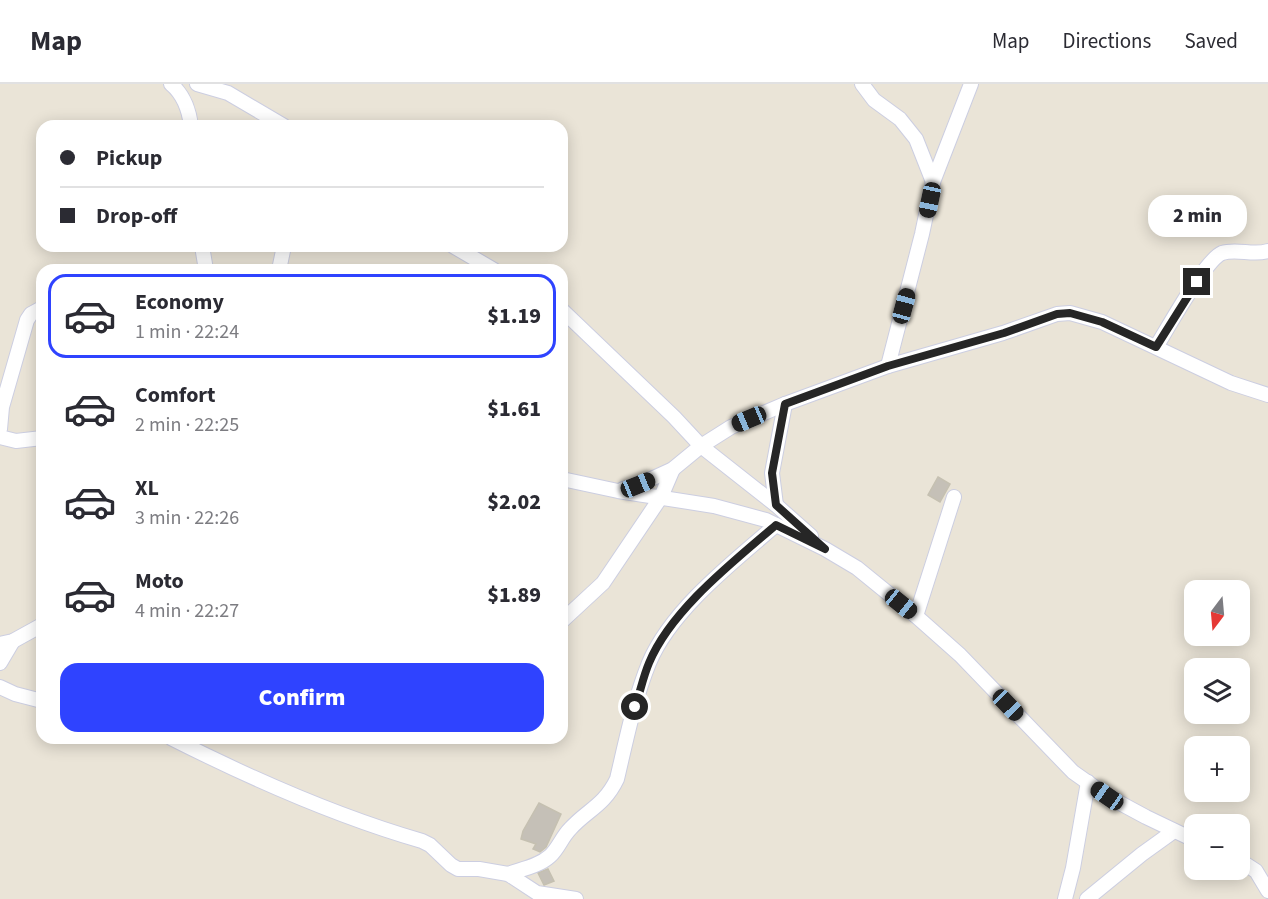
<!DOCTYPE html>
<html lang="en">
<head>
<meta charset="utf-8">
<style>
	:root { --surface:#fff; --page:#f7f7f7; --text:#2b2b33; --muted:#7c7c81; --line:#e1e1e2; --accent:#2f43ff }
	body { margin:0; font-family:"Source Sans 3",sans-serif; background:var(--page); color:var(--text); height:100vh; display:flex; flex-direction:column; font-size:22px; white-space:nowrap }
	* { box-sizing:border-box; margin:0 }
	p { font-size:20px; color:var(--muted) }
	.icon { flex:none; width:33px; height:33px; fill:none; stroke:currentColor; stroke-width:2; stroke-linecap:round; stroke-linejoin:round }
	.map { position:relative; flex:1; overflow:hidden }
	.side { position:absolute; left:36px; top:180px; width:532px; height:480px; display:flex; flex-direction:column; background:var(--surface); border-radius:18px; box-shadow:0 3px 15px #0003 }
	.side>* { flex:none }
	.top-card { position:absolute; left:36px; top:36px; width:532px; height:132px; border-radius:18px; box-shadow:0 3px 15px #0003; display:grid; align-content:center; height:132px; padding:0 24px; background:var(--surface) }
	.needle { width:39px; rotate:196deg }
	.controls { position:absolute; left:1184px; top:496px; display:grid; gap:12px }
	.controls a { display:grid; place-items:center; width:66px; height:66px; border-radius:12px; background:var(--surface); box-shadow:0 3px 15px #0003; font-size:30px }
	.end { position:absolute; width:27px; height:27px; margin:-14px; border:8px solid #262626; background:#fff; box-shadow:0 0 0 3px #fff }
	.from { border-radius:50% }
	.bubble { position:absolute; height:42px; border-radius:18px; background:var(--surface); box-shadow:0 3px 15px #0003; font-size:20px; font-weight:800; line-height:42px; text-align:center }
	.car { position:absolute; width:18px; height:36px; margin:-18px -9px; border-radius:8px; box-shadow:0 0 4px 2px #0007; background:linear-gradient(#222 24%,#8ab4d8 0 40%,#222 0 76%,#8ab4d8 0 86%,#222 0) }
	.top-card b { display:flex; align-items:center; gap:21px; height:57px; font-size:22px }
	.top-card b+b { border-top:2px solid var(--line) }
	.top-card i { width:15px; height:15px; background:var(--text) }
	ul { padding:10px 0 0; list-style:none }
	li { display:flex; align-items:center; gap:18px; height:84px; margin:0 12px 9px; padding:0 12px; border:3px solid transparent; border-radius:18px }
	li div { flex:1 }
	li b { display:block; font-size:22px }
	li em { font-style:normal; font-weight:800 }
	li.active { border-color:var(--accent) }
	li>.icon { width:54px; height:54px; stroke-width:1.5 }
	.button { display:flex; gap:12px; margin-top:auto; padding:12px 24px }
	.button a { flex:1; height:69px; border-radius:18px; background:var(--accent); color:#fff; font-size:24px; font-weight:800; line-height:69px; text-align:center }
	header { display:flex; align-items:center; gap:36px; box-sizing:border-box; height:84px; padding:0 30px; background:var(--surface); border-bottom:2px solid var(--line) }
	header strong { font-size:28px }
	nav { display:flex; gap:33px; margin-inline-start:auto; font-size:21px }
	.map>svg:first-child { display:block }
	.building { fill:#c5c0b7; stroke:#c5c0b1; stroke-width:1.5 }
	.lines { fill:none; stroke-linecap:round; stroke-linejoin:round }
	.minor-casing { stroke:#cccee1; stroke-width:16 }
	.minor { stroke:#fff; stroke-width:14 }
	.route { stroke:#262626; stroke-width:8 }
</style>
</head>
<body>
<header>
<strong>Map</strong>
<nav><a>Map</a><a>Directions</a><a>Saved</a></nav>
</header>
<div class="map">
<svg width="1268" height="815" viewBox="0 0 1268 815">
	<rect width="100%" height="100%" fill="#eae4d7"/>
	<g class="building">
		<polygon points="938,393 950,400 940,418 928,411"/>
		<polygon points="539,719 561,730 546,763 540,768 533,765 536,760 521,755 523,747"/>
		<polygon points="548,785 554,797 544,801 538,789"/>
	</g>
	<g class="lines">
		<g class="minor-casing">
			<g id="minor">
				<path d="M 171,0 C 184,11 189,25 191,42"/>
				<polyline points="197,0 228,9 284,42"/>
				<polyline points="862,0 874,16 900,35 916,55 933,98"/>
				<polyline points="202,162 206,186"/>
				<polyline points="453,162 494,186"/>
				<polyline points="279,186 284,162"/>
				<polyline points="562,226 674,333 701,362 776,421 811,452"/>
				<path d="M 1156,263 C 1168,244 1205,176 1222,169 C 1237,164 1253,172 1268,167"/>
				<polyline points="888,282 922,150 933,98 971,0"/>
				<polyline points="0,345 2,323 27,236 31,230 42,224"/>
				<polyline points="0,353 16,357 42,354"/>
				<polyline points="562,395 618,407 714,422 766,436 825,465 857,484 916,532 960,571 1073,688 1107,712 1146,733 1194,756"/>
				<polyline points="623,405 638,401 673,385 701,362 731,343 785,320 888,282 1003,249 1057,230 1070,229 1102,238 1231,299 1268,311"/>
				<polyline points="776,421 772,389 785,320"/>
				<polyline points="916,532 954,413"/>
				<polyline points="562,537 603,499 661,413 673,385"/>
				<polyline points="0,560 13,557 42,541"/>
				<polyline points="0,579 13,557"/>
				<polyline points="0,603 15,610 42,617"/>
				<path d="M 171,654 C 252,695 335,732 422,757 L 430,761 L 451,781 L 458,785 L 479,785 L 508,790 L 537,809 L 576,815"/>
				<polyline points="1239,776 1256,787 1268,807"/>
				<path d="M 508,790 C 522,785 539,782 550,772 C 558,765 562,753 570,745 C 587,726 604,722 617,695 C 626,657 634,616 649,579 C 671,526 733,478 776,441"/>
				<polyline points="1065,815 1073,784 1088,698"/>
				<polyline points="1087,815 1142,770 1174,747"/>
			</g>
		</g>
		<use href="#minor" class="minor"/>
	</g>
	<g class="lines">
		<path class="route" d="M 635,623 C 640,609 643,593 649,579 C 671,526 733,478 776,441 L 825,465 L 776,421 L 772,389 L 785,320 L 888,282 L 1004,249 L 1057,230 L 1070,229 L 1102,238 L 1156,263 L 1197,198"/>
	</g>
</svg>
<div class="controls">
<a><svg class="needle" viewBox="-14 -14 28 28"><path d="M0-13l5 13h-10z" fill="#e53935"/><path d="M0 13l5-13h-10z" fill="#7c7c81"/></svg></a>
<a><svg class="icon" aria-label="layers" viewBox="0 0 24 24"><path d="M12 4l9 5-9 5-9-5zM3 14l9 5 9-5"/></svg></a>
<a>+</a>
<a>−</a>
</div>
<i class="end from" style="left:635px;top:623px"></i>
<i class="end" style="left:1197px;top:198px"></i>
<div class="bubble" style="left:1148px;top:111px;width:99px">2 min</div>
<i class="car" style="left:930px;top:116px;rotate:192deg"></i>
<i class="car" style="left:904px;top:222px;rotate:15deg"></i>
<i class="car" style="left:749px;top:335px;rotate:247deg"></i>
<i class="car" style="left:638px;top:401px;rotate:68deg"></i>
<i class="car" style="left:901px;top:520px;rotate:129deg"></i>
<i class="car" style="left:1008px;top:621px;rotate:136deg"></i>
<i class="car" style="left:1107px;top:712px;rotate:305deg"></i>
<div class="top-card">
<b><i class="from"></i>Pickup</b>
<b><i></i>Drop-off</b>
</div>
<section class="side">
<ul>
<li class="active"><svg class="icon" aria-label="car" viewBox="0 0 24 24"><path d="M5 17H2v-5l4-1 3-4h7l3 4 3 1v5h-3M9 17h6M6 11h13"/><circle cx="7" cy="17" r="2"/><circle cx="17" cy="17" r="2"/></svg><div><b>Economy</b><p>1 min · 22:24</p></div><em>$1.19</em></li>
<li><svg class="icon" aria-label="car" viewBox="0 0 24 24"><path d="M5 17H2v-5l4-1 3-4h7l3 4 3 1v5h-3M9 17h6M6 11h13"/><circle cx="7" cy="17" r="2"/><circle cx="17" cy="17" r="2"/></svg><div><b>Comfort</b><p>2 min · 22:25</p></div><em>$1.61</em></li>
<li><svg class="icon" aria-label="car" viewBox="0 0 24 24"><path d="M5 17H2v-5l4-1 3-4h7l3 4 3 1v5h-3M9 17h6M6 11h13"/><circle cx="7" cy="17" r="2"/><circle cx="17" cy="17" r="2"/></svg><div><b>XL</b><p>3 min · 22:26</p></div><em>$2.02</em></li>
<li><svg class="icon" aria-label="car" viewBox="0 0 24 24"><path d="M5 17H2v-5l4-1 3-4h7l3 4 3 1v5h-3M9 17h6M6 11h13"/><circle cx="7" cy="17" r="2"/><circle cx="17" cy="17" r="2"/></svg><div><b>Moto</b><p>4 min · 22:27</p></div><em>$1.89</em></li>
</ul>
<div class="button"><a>Confirm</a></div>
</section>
</div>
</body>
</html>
